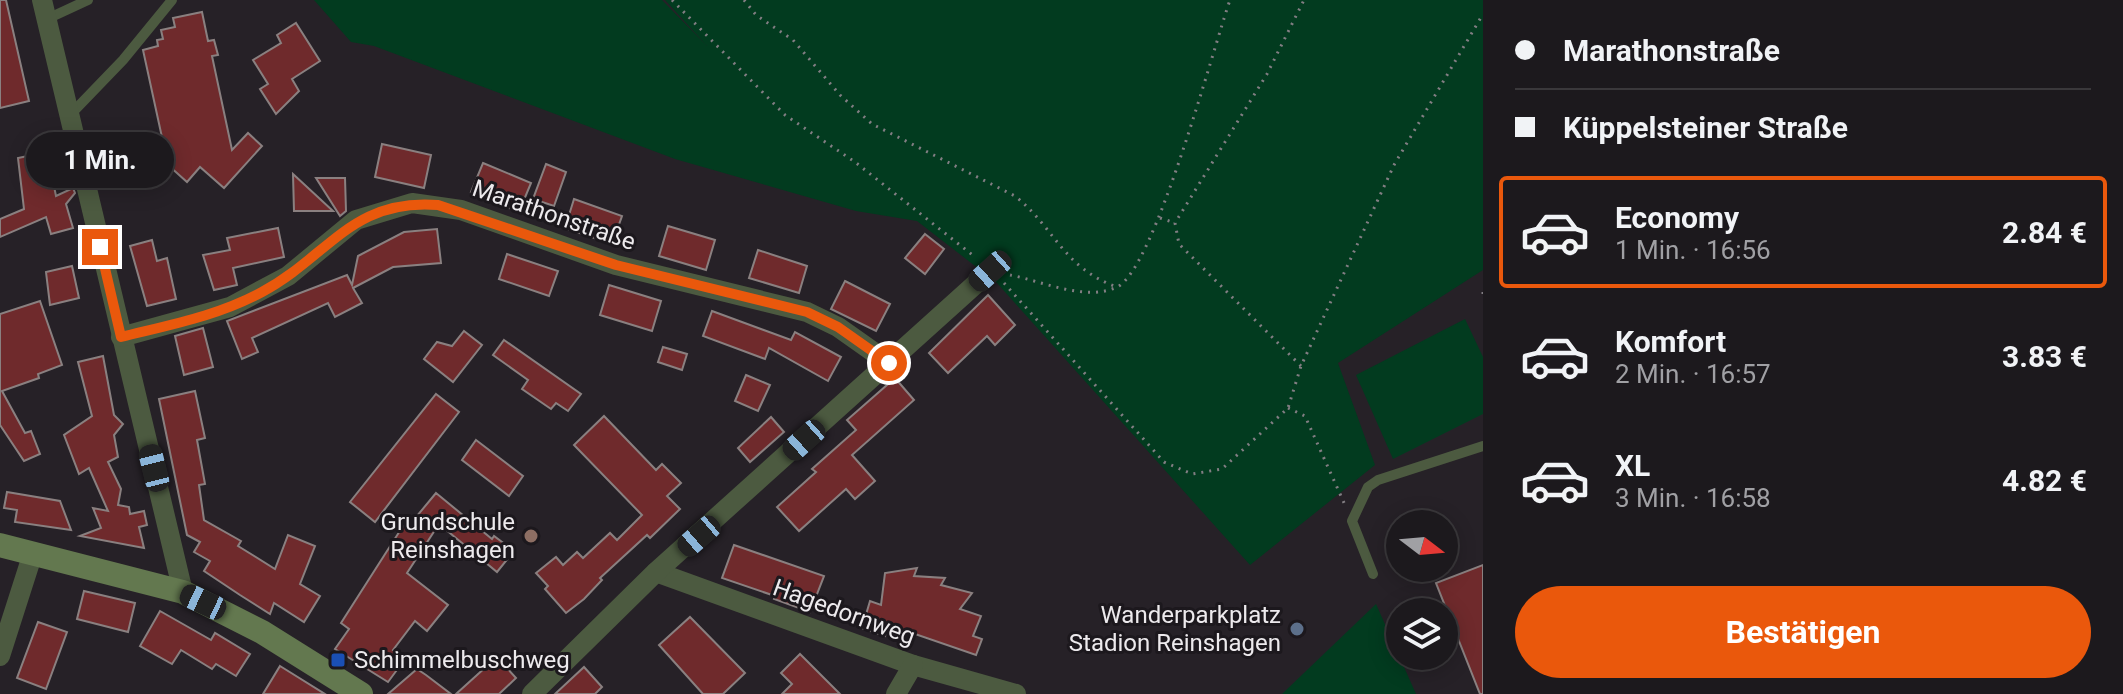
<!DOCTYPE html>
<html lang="de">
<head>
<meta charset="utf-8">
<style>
	:root { --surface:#1c191d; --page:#29262a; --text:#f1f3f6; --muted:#a0a0a4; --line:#3a383b; --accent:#ea580c }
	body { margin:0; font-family:Roboto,sans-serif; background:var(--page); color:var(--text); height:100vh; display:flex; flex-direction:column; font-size:30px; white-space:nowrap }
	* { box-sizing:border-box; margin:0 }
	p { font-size:26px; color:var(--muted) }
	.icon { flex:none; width:44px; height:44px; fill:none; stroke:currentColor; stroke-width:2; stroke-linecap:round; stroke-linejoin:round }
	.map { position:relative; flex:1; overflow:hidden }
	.side { display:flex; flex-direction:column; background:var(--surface); width:640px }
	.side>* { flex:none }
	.hud { display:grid; align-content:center; height:176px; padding:0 32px; background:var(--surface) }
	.needle { width:52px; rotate:106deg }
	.controls { position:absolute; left:1386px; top:510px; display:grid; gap:16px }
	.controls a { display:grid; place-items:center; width:72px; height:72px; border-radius:50%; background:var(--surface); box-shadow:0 4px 20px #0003,0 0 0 2px var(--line); font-size:40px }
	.end { position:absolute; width:36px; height:36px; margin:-18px; border:10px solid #ea580c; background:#fff; box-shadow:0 0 0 4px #fff }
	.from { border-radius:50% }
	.bubble { position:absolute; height:56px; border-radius:28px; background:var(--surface); box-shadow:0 4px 20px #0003,0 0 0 2px var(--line); font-size:26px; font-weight:700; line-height:56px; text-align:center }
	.car { position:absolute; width:24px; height:48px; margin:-24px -12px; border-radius:10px; box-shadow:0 0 6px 2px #0007; background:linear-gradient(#222 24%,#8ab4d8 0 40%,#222 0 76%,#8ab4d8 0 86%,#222 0) }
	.hud b { display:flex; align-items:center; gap:28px; height:76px; font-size:30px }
	.hud b+b { border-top:2px solid var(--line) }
	.hud i { width:20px; height:20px; background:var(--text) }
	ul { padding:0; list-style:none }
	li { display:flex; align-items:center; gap:24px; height:112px; margin:0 16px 12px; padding:0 16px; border:4px solid transparent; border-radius:8px }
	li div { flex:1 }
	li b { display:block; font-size:30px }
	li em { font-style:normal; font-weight:700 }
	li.active { border-color:var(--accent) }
	li>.icon { width:72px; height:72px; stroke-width:1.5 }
	.primary-button { display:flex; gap:16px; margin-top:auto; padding:16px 32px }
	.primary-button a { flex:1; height:92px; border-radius:48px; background:var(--accent); color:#fff; font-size:32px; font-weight:700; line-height:92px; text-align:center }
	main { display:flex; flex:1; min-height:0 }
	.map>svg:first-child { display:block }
	.green { fill:#023b1f }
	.building { fill:#6f2a2c; stroke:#8a8080; stroke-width:2 }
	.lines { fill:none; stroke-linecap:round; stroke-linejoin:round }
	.path { stroke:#827e83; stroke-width:3; stroke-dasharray:2 6; stroke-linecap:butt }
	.lane { stroke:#4c5a40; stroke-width:10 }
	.street { stroke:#4c5a40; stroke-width:20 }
	.secondary { stroke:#63784f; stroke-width:24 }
	.route { stroke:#ea580c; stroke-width:10 }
	.education-dot { fill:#8d6e63; stroke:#1c181d; stroke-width:3 }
	.service-dot { fill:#5c6f8a; stroke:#1c181d; stroke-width:3 }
	.transit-dot { fill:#1a4fb4; stroke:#1c181d; stroke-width:3 }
	.labels { text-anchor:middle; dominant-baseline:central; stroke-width:6; stroke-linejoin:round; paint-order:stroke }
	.street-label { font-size:24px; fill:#edeaed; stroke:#1c181d }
	.poi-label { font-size:24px; fill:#edeaed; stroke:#1c181d; text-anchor:end }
</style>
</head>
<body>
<main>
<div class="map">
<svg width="1483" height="694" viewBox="0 0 1483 694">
	<rect width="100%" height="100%" fill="#262127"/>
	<g class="green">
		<polygon points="314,0 662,0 707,46 665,0 1483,0 1483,270 1338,363 1375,465 1250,565 997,283 917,221 856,211 675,159 374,46 351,42"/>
		<polygon points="1465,319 1483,357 1483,414 1393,459 1356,375"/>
		<polygon points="1376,604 1416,694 1282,694"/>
	</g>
	<g class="building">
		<polygon points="0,0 6,0 29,101 0,108"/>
		<polygon points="202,12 208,41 214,40 218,55 212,56 232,150 248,133 262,146 224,188 200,167 187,182 168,165 143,50 158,46 157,40 163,39 161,30 175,27 173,18"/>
		<polygon points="296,23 320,61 292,79 299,91 276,114 260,89 268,84 253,60 281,43 277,35"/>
		<polygon points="382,144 431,155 424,188 375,177"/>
		<polygon points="47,152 56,196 73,188 75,193 66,204 73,228 51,234 46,217 0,237 0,219 24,209 18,158"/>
		<polygon points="483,163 531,183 519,212 471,192"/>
		<polygon points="546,164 566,172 554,206 533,199"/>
		<polygon points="293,174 333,211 294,211"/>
		<polygon points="316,178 345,178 346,211 340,216"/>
		<polygon points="574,199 622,216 612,244 565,228"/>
		<polygon points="668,226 715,240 706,270 659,256"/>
		<polygon points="278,228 284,257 233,268 237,285 214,290 203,255 230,250 227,238"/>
		<polygon points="437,229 441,263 393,267 353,288 362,303 335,317 328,303 252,338 258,352 242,359 227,321 347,275 352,285 358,256 404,232"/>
		<polygon points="925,234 944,249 925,274 905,258"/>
		<polygon points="152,240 157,261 167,258 176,299 147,306 130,246"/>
		<polygon points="758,250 807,266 799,293 749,278"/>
		<polygon points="507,254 558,271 549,296 499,279"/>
		<polygon points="72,266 79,298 50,305 46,272"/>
		<polygon points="845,281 890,304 876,331 831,309"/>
		<polygon points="609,285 661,301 652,331 600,315"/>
		<polygon points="988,295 1015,325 995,345 987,336 948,373 929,353"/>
		<polygon points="40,301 62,365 38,374 39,378 2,391 25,433 31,431 40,454 24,461 0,425 0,314"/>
		<polygon points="712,311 791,340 795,332 841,357 828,381 769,348 765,359 703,336"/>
		<polygon points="203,328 213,367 184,375 175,336"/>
		<polygon points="464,331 482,345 453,382 424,359 437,342 452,346"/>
		<polygon points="504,340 581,394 568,411 556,403 551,409 522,389 528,380 493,355"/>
		<polygon points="663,347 687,354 682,370 658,362"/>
		<polygon points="103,356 114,415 123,424 114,435 118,457 108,462 121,489 118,505 129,507 130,514 144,511 147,525 139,527 144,548 80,536 101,528 93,508 108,511 89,468 79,474 64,435 92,416 78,362"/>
		<polygon points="746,375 770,385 758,411 735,401"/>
		<polygon points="895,378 914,400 852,455 875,481 855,499 846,489 799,531 777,507 816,472 812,469 856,430 847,420"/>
		<polygon points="195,391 205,438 197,440 205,484 199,485 204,520 241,541 238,546 275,569 288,535 315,546 300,584 320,596 304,622 274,603 270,614 240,595 204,571 210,561 194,552 200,542 187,535 159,399"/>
		<polygon points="436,394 459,412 375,522 350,502"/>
		<polygon points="604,416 656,470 662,464 681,483 667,496 680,509 650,538 647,535 600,578 602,580 584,599 566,613 545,589 548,586 536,573 556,557 563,565 577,552 583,558 610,533 617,540 642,515 574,445"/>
		<polygon points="771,417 784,432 750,462 738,448"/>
		<polygon points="476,440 523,476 509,496 462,460"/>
		<polygon points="7,492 60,501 71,530 15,522 17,510 4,508"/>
		<polygon points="436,493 492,539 494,536 514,551 497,572 439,524 407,573 448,605 427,631 415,621 393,650 405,659 388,682 335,649 349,629 341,623 403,526 407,528"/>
		<polygon points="734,545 824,576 810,612 774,599 775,596 722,578"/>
		<polygon points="1483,565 1483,694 1480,694 1436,583"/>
		<polygon points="917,568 914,576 945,578 941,585 972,593 960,609 981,616 973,636 982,639 976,655 889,625 885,636 862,628 870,601 881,605 885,573"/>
		<polygon points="84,591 135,603 128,632 77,619"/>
		<polygon points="160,611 211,640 215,633 250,654 236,676 216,664 212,669 181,650 172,664 140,646"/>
		<polygon points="690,617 745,673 723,694 703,694 659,645"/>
		<polygon points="38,622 67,632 46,689 17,678"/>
		<polygon points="800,654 840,694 782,694 792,684 781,673"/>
		<polygon points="497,657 516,678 499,694 456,694"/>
		<polygon points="280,666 325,694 263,694"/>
		<polygon points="584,667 602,687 595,694 555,694"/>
		<polygon points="417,669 426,675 451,694 388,694"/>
	</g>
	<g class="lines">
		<g class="path">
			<polyline points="672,0 785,115 855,162 975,257"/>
			<path d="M 744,0 L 756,15 L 793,40 L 840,95 L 872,124 L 1015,196 C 1055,228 1063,268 1117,287"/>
			<polyline points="1160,218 1175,223"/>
			<path d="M 1010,275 C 1042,281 1086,302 1117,287 C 1154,271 1213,49 1230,0"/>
			<polyline points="1004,283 1164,462 1192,474 1222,469 1288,408 1301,366 1394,165 1483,14"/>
			<polyline points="1483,292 1483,300"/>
			<polyline points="1301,366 1179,244 1175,223 1267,74 1304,0"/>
			<polyline points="1288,408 1305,416 1345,505"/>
		</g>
		<g class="lane">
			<polyline points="47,19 88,0"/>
			<polyline points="70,115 123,60 172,0"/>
			<polyline points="1373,574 1352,521 1368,487 1378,480 1483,446"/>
		</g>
		<g class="street">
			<polyline points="42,0 183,592"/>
			<polyline points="121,337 230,307 288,276 356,220 412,203 461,210 616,265 807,312 838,327 889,363"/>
			<polyline points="656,572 913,665 1016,694"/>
			<polyline points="0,656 33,553"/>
			<polyline points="532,694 656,572 990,271"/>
			<polyline points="896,694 913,665"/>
		</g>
		<polyline class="secondary" points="0,545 183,592 262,632 361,694"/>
	</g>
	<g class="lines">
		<path class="route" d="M 100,247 L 121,337 C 169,325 218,316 262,292 C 329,256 352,198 438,205 L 616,265 L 807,312 L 838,327 L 889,363"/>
	</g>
	<circle class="education-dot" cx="531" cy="536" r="8"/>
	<circle class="service-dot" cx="1297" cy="629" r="8"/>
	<rect class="transit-dot" x="330" y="652" width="16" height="16" rx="4"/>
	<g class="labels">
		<g class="street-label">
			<text transform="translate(554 215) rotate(19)">Marathonstraße</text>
			<text transform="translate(844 612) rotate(20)">Hagedornweg</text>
		</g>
		<g class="poi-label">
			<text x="515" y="522">Grundschule<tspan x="515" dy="28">Reinshagen</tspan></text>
			<text x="1281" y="615">Wanderparkplatz<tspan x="1281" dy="28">Stadion Reinshagen</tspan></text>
			<text x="354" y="660" text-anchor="start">Schimmelbuschweg</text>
		</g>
	</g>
</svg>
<div class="controls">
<a><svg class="needle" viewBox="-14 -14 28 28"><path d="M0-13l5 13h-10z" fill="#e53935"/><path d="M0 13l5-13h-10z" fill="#a0a0a4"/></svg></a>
<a><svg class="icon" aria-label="layers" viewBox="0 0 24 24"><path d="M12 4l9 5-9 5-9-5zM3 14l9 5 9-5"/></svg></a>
</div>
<i class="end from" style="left:889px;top:363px"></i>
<i class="end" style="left:100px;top:247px"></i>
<div class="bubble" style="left:26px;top:132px;width:148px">1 Min.</div>
<i class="car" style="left:990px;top:271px;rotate:228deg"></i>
<i class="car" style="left:804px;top:440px;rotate:228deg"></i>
<i class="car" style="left:154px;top:468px;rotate:346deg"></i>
<i class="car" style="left:699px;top:536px;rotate:229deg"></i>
<i class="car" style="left:203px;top:602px;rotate:295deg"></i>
</div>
<section class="side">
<div class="hud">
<b><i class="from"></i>Marathonstraße</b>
<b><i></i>Küppelsteiner Straße</b>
</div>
<ul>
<li class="active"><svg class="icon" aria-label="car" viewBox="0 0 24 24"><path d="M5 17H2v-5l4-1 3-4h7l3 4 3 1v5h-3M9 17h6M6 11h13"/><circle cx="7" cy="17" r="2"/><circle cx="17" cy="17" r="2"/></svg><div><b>Economy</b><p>1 Min. · 16:56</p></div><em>2.84 €</em></li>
<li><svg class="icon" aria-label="car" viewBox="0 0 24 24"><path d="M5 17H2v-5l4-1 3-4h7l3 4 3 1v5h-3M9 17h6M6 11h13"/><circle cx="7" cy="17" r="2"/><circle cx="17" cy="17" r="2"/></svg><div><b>Komfort</b><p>2 Min. · 16:57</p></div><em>3.83 €</em></li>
<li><svg class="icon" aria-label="car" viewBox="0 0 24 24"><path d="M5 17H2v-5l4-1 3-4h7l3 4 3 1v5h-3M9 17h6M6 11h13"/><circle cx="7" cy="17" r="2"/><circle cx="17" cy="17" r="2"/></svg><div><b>XL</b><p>3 Min. · 16:58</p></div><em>4.82 €</em></li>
</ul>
<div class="primary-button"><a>Bestätigen</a></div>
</section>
</main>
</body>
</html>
